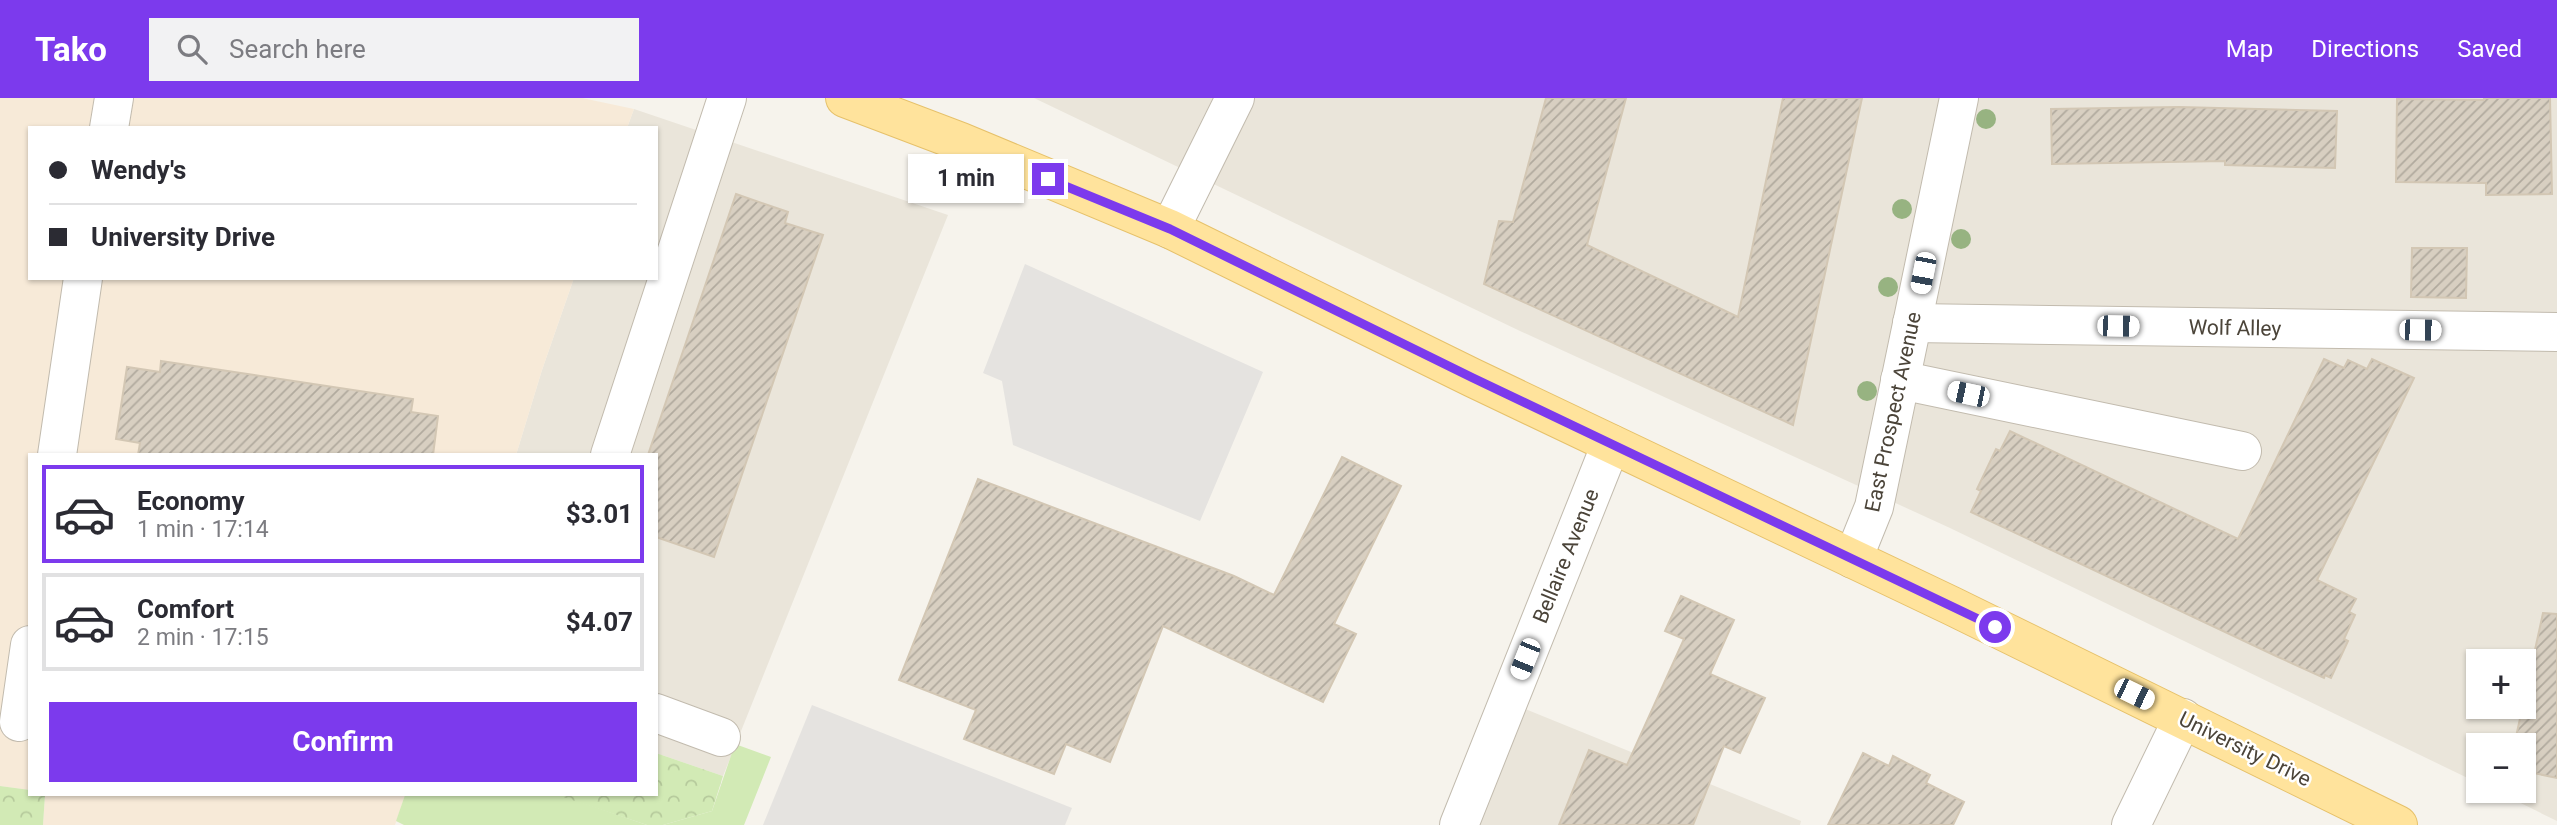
<!DOCTYPE html>
<html lang="en">
<head>
<meta charset="utf-8">
<style>
	:root { --surface:#fff; --page:#f2f2f3; --text:#2b2b33; --muted:#7c7c81; --line:#e1e1e2; --accent:#7c3aed }
	body { margin:0; font-family:Roboto,sans-serif; background:var(--page); color:var(--text); height:100vh; display:flex; flex-direction:column; font-size:26px; white-space:nowrap }
	* { box-sizing:border-box; margin:0 }
	p { font-size:23px; color:var(--muted) }
	.icon { flex:none; width:38px; height:38px; fill:none; stroke:currentColor; stroke-width:2; stroke-linecap:round; stroke-linejoin:round }
	.map { position:relative; flex:1; overflow:hidden }
	.sheet { position:absolute; left:28px; top:355px; width:630px; height:343px; display:flex; flex-direction:column; background:var(--surface); border-radius:0px; box-shadow:0 2px 5px #0004 }
	.sheet>* { flex:none }
	.hud { position:absolute; left:28px; top:28px; width:630px; height:154px; border-radius:0px; box-shadow:0 2px 5px #0004; display:grid; align-content:center; height:154px; padding:0 21px; background:var(--surface) }
	.controls { position:absolute; left:2466px; top:551px; display:grid; gap:14px }
	.controls a { display:grid; place-items:center; width:70px; height:70px; border-radius:0px; background:var(--surface); box-shadow:0 2px 5px #0004; font-size:35px }
	.end { position:absolute; width:32px; height:32px; margin:-16px; border:9px solid #7c3aed; background:#fff; box-shadow:0 0 0 4px #fff }
	.from { border-radius:50% }
	.bubble { position:absolute; height:49px; border-radius:0px; background:var(--surface); box-shadow:0 2px 5px #0004; font-size:23px; font-weight:700; line-height:49px; text-align:center }
	.car { position:absolute; width:21px; height:42px; margin:-21px -10px; border-radius:9px; box-shadow:0 0 5px 2px #0007; background:linear-gradient(#fff 24%,#345 0 40%,#fff 0 76%,#345 0 86%,#fff 0) }
	.hud b { display:flex; align-items:center; gap:24px; height:66px; font-size:26px }
	.hud b+b { border-top:2px solid var(--line) }
	.hud i { width:18px; height:18px; background:var(--text) }
	ul { padding:12px 0 0; list-style:none }
	li { display:flex; align-items:center; gap:21px; height:98px; margin:0 14px 10px; padding:0 7px; border:4px solid var(--line); border-radius:0px }
	li div { flex:1 }
	li b { display:block; font-size:26px }
	li em { font-style:normal; font-weight:700 }
	li.current { border-color:var(--accent) }
	li>.icon { width:63px; height:63px; stroke-width:1.5 }
	.button { display:flex; gap:14px; margin-top:auto; padding:14px 21px }
	.button a { flex:1; height:80px; border-radius:0px; background:var(--accent); color:#fff; font-size:28px; font-weight:700; line-height:80px; text-align:center }
	header { display:flex; align-items:center; gap:42px; box-sizing:border-box; height:98px; padding:0 35px; background:var(--accent); color:#fff }
	header strong { font-size:33px }
	nav { display:flex; gap:38px; margin-inline-start:auto; font-size:24px }
	.search { width:490px; height:63px; background:var(--page); display:flex; align-items:center; gap:18px; box-sizing:border-box; padding:0 24px; border-radius:0px; color:var(--muted); font-size:26px }
	.map>svg:first-child { display:block }
	.residential { fill:#eae5da; fill-rule:evenodd }
	.commercial { fill:#f7ead8 }
	.grass { fill:#d2eab5 }
	.forest { fill:url(#forest-crowns) }
	.parking { fill:#e5e3e0 }
	.building { fill:url(#building-hatch); stroke:#d3c7b4; stroke-width:2 }
	.lines { fill:none; stroke-linecap:round; stroke-linejoin:round }
	.minor-casing { stroke:#c2bbae; stroke-width:40 }
	.major-casing { stroke:#e6c16a; stroke-width:40 }
	.minor { stroke:#fff; stroke-width:38 }
	.major { stroke:#ffe39c; stroke-width:38 }
	.tree { fill:#97b381 }
	.route { stroke:#7c3aed; stroke-width:9 }
	.labels { text-anchor:middle; dominant-baseline:central; stroke-width:5; stroke-linejoin:round; paint-order:stroke }
	.street-label { font-size:21px; fill:#4b4439; stroke:#fff }
</style>
</head>
<body>
<header>
<strong>Tako</strong>
<div class="search"><svg class="icon" aria-label="search" viewBox="0 0 24 24"><circle cx="10" cy="10" r="6"/><path d="M15 15l6 6"/></svg>Search here</div>
<nav><a>Map</a><a>Directions</a><a>Saved</a></nav>
</header>
<div class="map">
<svg width="2557" height="727" viewBox="0 0 2557 727">
	<defs>
		<pattern id="forest-crowns" width="20" height="18" patternUnits="userSpaceOnUse" patternTransform="scale(1.75)"><rect width="20" height="18" fill="#d2eab5"/><path d="M2 6a3 3 0 1 1 6 0M12 15a3 3 0 1 1 6 0" fill="none" stroke="#b6ca9c"/></pattern>
		<pattern id="building-hatch" width="6" height="6" patternUnits="userSpaceOnUse" patternTransform="scale(1.75)"><rect width="6" height="6" fill="#d8cfc1"/><path d="M-1 1l2-2M0 6l6-6M5 7l2-2" fill="none" stroke="#b1aa9e"/></pattern>
	</defs>
	<rect width="100%" height="100%" fill="#f6f3ec"/>
	<g class="residential">
		<path d="M 1034,0 L 2557,0 L 2557,723 L 2496,693 L 2524,693 L 2524,648 L 2478,648 L 2478,685 L 1950,430 L 1520,233 ZM 2478,564 L 2524,564 L 2524,609 L 2478,609 Z"/>
		<polygon points="634,11 948,117 723,678 656,655 656,357 516,357 542,272 574,180 656,180 656,30 627,30"/>
		<polygon points="1508,604 1801,723 1800,727 1459,727"/>
	</g>
	<g class="commercial">
		<polygon points="0,0 582,0 634,11 627,30 30,30 30,180 574,180 542,272 516,357 30,357 30,692 0,688"/>
		<polygon points="45,697 405,697 395,727 43,727"/>
	</g>
	<g class="grass">
		<polygon points="735,646 771,659 744,727 663,727 712,713"/>
		<polygon points="557,696 647,727 404,727 396,723 405,697"/>
	</g>
	<g class="forest">
		<polygon points="656,655 723,678 712,713 663,727 647,727 557,697 656,696"/>
		<polygon points="0,688 30,692 30,696 45,697 43,727 0,727"/>
	</g>
	<g class="parking">
		<polygon points="1025,166 1263,274 1200,423 1013,347 1002,283 983,275"/>
		<polygon points="812,607 1072,710 1065,727 763,727"/>
	</g>
	<g class="building">
		<polygon points="1546,0 1626,0 1587,147 1738,219 1783,0 1862,0 1793,327 1484,186 1499,123 1513,124"/>
		<polygon points="2484,0 2550,0 2552,96 2486,97 2486,85 2396,84 2397,1 2484,2"/>
		<polygon points="2179,9 2337,13 2335,70 2225,67 2225,63 2052,66 2051,11"/>
		<polygon points="736,96 788,114 785,125 823,137 714,459 656,439 656,357 648,357"/>
		<polygon points="2412,150 2467,150 2466,200 2411,199"/>
		<polygon points="2324,261 2344,270 2348,262 2367,271 2372,261 2414,280 2317,482 2356,501 2349,514 2355,517 2344,541 2348,543 2331,580 2325,577 2324,580 2276,558 1971,414 1981,393 1977,391 1996,351 2000,353 2010,333 2238,441"/>
		<polygon points="161,263 413,301 411,314 438,318 433,357 138,357 140,345 116,341 127,269 160,274"/>
		<polygon points="1342,359 1401,388 1334,526 1356,536 1323,604 1163,528 1110,664 1066,646 1054,676 964,641 976,612 899,582 978,381 1234,478 1274,497"/>
		<polygon points="1681,498 1734,522 1710,576 1765,600 1740,655 1724,648 1693,727 1559,727 1589,652 1627,667 1684,541 1665,533"/>
		<polygon points="2543,515 2557,516 2557,680 2524,673 2524,648 2514,648"/>
		<polygon points="1863,655 1889,668 1893,658 1930,677 1926,685 1964,704 1953,727 1828,727"/>
	</g>
	<g class="lines">
		<g class="minor-casing">
			<g id="minor">
				<polyline points="109,30 114,0"/>
				<polyline points="1170,131 1235,0"/>
				<polyline points="1912,225 2557,234"/>
				<polyline points="1900,282 2242,353"/>
				<polyline points="57,357 83,180"/>
				<polyline points="610,357 727,0"/>
				<polyline points="1853,461 1874,409 1959,0"/>
				<polyline points="656,615 721,639"/>
				<polyline points="19,624 30,547"/>
				<polyline points="1459,727 1611,346"/>
				<polyline points="2131,727 2183,620"/>
			</g>
		</g>
		<g class="major-casing">
			<polyline id="major" points="845,0 961,44 1170,131 1473,280 1952,508 2398,727"/>
		</g>
		<use href="#minor" class="minor"/>
		<use href="#major" class="major"/>
	</g>
	<g class="tree">
		<circle cx="1986" cy="21" r="10"/>
		<circle cx="1902" cy="111" r="10"/>
		<circle cx="1961" cy="141" r="10"/>
		<circle cx="1888" cy="189" r="10"/>
		<circle cx="1867" cy="293" r="10"/>
	</g>
	<g class="lines">
		<polyline class="route" points="1048,81 1170,131 1473,280 1995,529"/>
	</g>
	<g class="labels">
		<g class="street-label">
			<text transform="translate(2235 230) rotate(1)">Wolf Alley</text>
			<text transform="translate(1893 314) rotate(-78)">East Prospect Avenue</text>
			<text transform="translate(1566 458) rotate(-68)">Bellaire Avenue</text>
			<text transform="translate(2245 651) rotate(26)">University Drive</text>
		</g>
	</g>
</svg>
<div class="controls">
<a>+</a>
<a>−</a>
</div>
<i class="end from" style="left:1995px;top:529px"></i>
<i class="end" style="left:1048px;top:81px"></i>
<div class="bubble" style="left:908px;top:56px;width:116px">1 min</div>
<i class="car" style="left:1923px;top:175px;rotate:191deg"></i>
<i class="car" style="left:2118px;top:228px;rotate:91deg"></i>
<i class="car" style="left:2420px;top:232px;rotate:91deg"></i>
<i class="car" style="left:1968px;top:296px;rotate:282deg"></i>
<i class="car" style="left:1525px;top:561px;rotate:202deg"></i>
<i class="car" style="left:2134px;top:596px;rotate:116deg"></i>
<div class="hud">
<b><i class="from"></i>Wendy's</b>
<b><i></i>University Drive</b>
</div>
<section class="sheet">
<ul>
<li class="current"><svg class="icon" aria-label="car" viewBox="0 0 24 24"><path d="M5 17H2v-5l4-1 3-4h7l3 4 3 1v5h-3M9 17h6M6 11h13"/><circle cx="7" cy="17" r="2"/><circle cx="17" cy="17" r="2"/></svg><div><b>Economy</b><p>1 min · 17:14</p></div><em>$3.01</em></li>
<li><svg class="icon" aria-label="car" viewBox="0 0 24 24"><path d="M5 17H2v-5l4-1 3-4h7l3 4 3 1v5h-3M9 17h6M6 11h13"/><circle cx="7" cy="17" r="2"/><circle cx="17" cy="17" r="2"/></svg><div><b>Comfort</b><p>2 min · 17:15</p></div><em>$4.07</em></li>
</ul>
<div class="button"><a>Confirm</a></div>
</section>
</div>
</body>
</html>
